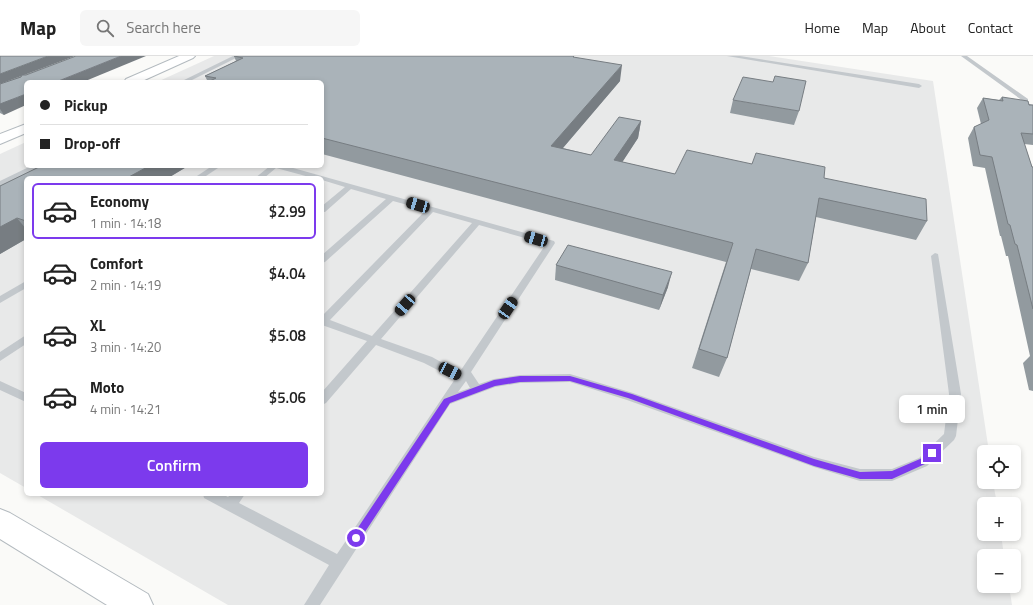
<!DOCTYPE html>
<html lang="en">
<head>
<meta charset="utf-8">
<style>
	:root { --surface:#fff; --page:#f6f6f6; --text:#222; --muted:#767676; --line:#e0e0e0; --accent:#7c3aed }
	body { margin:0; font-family:"Titillium Web",sans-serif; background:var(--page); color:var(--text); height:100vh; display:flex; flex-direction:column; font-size:15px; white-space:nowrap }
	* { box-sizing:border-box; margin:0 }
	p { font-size:13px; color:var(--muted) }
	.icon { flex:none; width:22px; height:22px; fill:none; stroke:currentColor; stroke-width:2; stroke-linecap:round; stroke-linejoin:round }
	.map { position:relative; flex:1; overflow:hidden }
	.drawer { position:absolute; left:24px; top:120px; width:300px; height:320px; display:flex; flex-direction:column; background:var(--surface); border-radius:6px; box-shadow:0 2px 6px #0003 }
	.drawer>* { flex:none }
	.top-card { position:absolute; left:24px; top:24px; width:300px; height:88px; border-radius:6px; box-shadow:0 2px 6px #0003; display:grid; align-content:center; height:88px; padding:0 16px; background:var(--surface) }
	.controls { position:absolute; left:977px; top:389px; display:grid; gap:8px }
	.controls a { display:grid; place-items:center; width:44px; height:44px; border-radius:6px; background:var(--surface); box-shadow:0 2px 6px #0003; font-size:20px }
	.end { position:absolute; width:18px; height:18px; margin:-9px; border:5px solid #7c3aed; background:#fff; box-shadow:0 0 0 2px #fff }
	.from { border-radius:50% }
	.bubble { position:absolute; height:28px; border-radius:6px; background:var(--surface); box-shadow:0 2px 6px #0003; font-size:13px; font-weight:600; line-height:28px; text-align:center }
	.car { position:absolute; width:12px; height:24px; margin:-12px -6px; border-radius:5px; box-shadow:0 0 3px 1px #0007; background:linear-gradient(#222 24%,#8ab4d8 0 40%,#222 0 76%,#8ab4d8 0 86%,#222 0) }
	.top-card b { display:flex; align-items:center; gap:14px; height:38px; font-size:15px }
	.top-card b+b { border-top:1px solid var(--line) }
	.top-card i { width:10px; height:10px; background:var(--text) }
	ul { padding:7px 0 0; list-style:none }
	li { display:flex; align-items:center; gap:12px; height:56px; margin:0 8px 6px; padding:0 8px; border:2px solid transparent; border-radius:6px }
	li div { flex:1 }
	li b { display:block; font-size:15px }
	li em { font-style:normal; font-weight:600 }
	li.current { border-color:var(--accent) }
	li>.icon { width:36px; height:36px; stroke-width:1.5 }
	.action { display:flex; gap:8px; margin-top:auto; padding:8px 16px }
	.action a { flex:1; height:46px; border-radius:6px; background:var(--accent); color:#fff; font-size:16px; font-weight:600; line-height:46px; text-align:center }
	header { display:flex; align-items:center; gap:24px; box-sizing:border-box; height:56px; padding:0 20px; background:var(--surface); border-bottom:1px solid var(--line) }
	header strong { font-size:19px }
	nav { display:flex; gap:22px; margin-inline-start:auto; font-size:14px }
	.search { width:280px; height:36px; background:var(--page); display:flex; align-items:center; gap:10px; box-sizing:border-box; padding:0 14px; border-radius:6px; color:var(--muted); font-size:15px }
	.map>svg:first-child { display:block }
	.built { fill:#e8e9e9 }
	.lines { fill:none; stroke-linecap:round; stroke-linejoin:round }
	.secondary-casing { stroke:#b3babf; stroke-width:2 }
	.lane { fill:#c3c8cc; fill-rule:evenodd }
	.secondary { fill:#fff; fill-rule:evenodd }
	.wall { fill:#929a9f }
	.shaded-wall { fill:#777d82 }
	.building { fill:#aab3b9; stroke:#777d82 }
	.route { fill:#7c3aed }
</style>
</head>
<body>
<header>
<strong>Map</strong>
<div class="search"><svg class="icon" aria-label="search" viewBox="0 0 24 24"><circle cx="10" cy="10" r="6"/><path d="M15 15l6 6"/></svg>Search here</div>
<nav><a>Home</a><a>Map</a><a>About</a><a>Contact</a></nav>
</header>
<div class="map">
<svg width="1033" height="549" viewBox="0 0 1033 549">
	<rect width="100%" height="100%" fill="#fafaf8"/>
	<polygon class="built" points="214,0 769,0 933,25 989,396 984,396 984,426 993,426 997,448 984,448 984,478 1001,478 1004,500 984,500 984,530 1009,530 1012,549 228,549 36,438 322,438 322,122 26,122 26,432 0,417 0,98 26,86 26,110 322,110 322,26 157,26"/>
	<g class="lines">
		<g class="secondary-casing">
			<g id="secondary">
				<polygon points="179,0 195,0 193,2 140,26 124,26 126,23"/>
				<polygon points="26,68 26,77 0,88 0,78"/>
				<polygon points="0,453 10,457 148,538 153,549 107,549 0,483"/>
			</g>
		</g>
		<g class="lane">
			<polygon points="233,0 240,0 188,26 180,26"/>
			<polygon points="727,0 740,0 919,28 922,30 919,32"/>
			<polygon points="961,0 967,0 1028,43 1028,49 1014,50 1014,48 1023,46 1023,45"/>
			<polygon points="31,110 41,110 0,130 0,125"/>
			<polygon points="212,110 221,110 203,122 194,122"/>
			<path d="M 270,110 L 286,110 L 554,185 L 555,187 L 471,316 L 479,328 L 494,323 L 520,319 L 570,318 L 633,337 L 814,401 L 860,413 L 892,413 L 919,402 L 944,378 L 949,338 L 931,200 L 935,197 L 938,198 L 961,338 L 956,380 L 954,384 L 927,410 L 892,425 L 860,425 L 814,411 L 627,344 L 570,326 L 520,327 L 495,331 L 450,348 L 320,549 L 304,549 L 329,509 L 204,442 L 203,438 L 222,438 L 228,441 L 231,438 L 245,438 L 239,447 L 337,498 L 455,323 L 424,307 L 376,289 L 326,347 L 322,349 L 322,336 L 367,285 L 322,269 L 322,260 L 426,154 L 393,145 L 325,206 L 322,207 L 322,199 L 386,143 L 351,133 L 325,156 L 322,156 L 322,150 L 345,131 L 322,124 L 322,122 L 313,122 L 276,112 L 264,122 L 255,122 ZM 433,156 L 472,167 L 372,280 L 330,264 ZM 479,169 L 546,188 L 461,314 L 459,316 L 432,301 L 381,283 ZM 466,325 L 470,332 L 458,336 Z"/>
			<polygon points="26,225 26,232 0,247 0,240"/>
			<polygon points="26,279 26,288 0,305 0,296"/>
			<polygon points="0,325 26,337 26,346 0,334"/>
		</g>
		<use href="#secondary" class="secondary"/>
	</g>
	<g class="wall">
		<polygon points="75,0 26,19 4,59 0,57 0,28 21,20"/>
		<polygon points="234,0 578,2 620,25 563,92 591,99 641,65 638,82 622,106 675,118 824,122 927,165 916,184 816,161 808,207 799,225 751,213 727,302 719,321 692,312 726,206 322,98 322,26 208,26 205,20 236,5"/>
		<polygon points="1002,41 1033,49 1033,89 1024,88 1032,111 1033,111 1033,335 1029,334 1023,307 1030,300 1008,200 1006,200 1001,180 1000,180 985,112 973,110 968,82 974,71 981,68 977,52 983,42 999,44"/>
		<polygon points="733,44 799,55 794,69 730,57"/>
		<polygon points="41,110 188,110 168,122 26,122 26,183 0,198 0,130"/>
		<polygon points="556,209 668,231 659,254 555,224"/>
	</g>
	<g class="shaded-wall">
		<polygon points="48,0 75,0 0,28 0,18"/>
		<polygon points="121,0 146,0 83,26 56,26"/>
		<polygon points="622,9 620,25 550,107 551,90"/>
		<polygon points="26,38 26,49 4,59 0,53 0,48"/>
		<polygon points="641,65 638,82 612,122 614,104"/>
		<polygon points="149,110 188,110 168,122 127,122"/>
		<polygon points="17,162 26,173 26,183 0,198 0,171"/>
		<polygon points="672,216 668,231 659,254 663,239"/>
	</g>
	<g class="building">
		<polygon points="0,0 48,0 0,18"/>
		<polygon points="76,0 121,0 56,26 26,26 26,38 0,48 0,28 21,21 22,19 26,19"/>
		<polygon points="234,0 574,0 573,1 622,9 551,90 591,99 619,61 641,65 614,104 675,118 687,94 752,108 756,97 825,111 824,122 926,143 927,165 819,142 808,207 756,193 727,302 699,293 733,187 322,82 322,26 208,26 216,22 205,20 243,2"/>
		<polygon points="775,20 806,25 799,55 733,44 743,21 773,26"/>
		<polygon points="1002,41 1028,45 1029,49 1033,49 1033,78 1021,77 1032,111 1033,111 1033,253 1017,189 1015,188 1010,169 1008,168 992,101 980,99 974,71 989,64 983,42 1003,45"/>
		<polygon points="41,110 149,110 127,122 26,122 26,165 17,162 0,171 0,130"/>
		<polygon points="568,189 672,216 663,239 556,209"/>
	</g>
	<polygon class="route" points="520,320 570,320 632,338 814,403 860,416 892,415 920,403 932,394 936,397 925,408 892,423 860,423 814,410 628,342 570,325 520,326 495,330 450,347 359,485 356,486 353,485 352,482 353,479 444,343 494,324"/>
</svg>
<div class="controls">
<a><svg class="icon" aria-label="locate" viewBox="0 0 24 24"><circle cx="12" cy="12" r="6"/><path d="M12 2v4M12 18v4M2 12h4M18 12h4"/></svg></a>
<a>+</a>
<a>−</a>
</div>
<i class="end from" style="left:356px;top:482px"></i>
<i class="end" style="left:932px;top:397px"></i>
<div class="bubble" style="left:899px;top:339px;width:66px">1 min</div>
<i class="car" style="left:418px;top:149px;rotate:286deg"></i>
<i class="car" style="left:536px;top:183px;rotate:286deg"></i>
<i class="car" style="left:405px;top:249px;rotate:221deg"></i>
<i class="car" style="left:508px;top:252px;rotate:34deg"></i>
<i class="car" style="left:450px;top:315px;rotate:117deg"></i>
<div class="top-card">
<b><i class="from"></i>Pickup</b>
<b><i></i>Drop-off</b>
</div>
<section class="drawer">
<ul>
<li class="current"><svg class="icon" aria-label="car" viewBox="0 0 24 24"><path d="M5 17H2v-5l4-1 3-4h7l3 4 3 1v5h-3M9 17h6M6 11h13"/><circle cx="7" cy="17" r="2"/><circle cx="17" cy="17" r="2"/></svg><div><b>Economy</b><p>1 min · 14:18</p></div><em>$2.99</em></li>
<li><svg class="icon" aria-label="car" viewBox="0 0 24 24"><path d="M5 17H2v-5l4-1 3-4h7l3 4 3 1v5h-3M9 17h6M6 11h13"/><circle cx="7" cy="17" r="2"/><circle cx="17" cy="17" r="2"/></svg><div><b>Comfort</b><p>2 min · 14:19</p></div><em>$4.04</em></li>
<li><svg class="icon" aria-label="car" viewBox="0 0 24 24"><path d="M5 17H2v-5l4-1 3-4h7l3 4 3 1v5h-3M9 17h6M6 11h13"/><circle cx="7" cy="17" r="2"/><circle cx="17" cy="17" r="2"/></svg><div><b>XL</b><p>3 min · 14:20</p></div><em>$5.08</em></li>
<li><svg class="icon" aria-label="car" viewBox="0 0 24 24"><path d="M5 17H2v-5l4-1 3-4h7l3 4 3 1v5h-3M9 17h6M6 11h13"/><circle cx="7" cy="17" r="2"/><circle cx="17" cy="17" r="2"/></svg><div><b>Moto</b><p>4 min · 14:21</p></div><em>$5.06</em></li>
</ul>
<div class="action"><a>Confirm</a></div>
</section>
</div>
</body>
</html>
